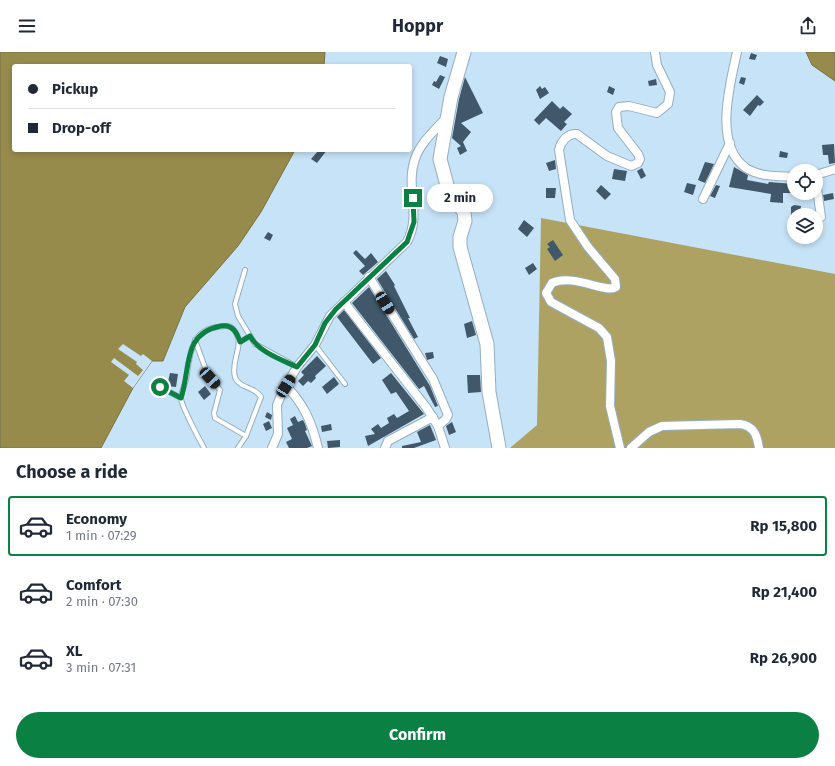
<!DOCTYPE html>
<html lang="en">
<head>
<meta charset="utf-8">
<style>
	:root { --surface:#fff; --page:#f2f2f3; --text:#1f2937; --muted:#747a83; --line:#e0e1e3; --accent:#0b8043 }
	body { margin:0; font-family:"Fira Sans",sans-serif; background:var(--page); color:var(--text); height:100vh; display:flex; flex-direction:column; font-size:15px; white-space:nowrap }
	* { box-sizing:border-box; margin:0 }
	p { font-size:13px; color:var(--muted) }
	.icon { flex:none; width:22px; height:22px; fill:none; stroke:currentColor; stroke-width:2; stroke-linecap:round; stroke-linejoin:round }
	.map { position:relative; height:396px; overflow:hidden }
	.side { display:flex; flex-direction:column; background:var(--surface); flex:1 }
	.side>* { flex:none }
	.banner { position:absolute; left:12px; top:12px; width:400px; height:88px; border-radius:4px; box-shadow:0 2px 6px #0003; display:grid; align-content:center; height:88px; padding:0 16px; background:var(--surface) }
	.buttons { position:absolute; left:787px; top:112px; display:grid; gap:8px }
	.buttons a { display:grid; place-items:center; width:36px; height:36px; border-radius:50%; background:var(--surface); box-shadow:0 2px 6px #0003; font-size:20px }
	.end { position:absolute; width:18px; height:18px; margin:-9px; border:5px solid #0b8043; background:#fff; box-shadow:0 0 0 2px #fff }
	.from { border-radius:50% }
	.bubble { position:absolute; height:28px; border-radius:14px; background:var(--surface); box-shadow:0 2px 6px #0003; font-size:13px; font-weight:700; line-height:28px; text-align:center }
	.car { position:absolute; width:12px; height:24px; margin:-12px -6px; border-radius:5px; box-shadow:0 0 3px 1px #0007; background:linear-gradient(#222 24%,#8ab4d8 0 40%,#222 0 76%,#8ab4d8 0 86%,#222 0) }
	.banner b { display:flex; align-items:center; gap:14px; height:38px; font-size:15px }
	.banner b+b { border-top:1px solid var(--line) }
	.banner i { width:10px; height:10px; background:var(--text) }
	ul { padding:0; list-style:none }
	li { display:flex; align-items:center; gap:12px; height:60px; margin:0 8px 6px; padding:0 8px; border:2px solid transparent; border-radius:4px }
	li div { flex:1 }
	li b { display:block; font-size:15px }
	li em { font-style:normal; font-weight:700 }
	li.selected { border-color:var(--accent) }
	li>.icon { width:36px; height:36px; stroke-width:1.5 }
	h2 { padding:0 16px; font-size:18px; line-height:48px }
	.cta { display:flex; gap:8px; margin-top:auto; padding:8px 16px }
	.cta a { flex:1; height:46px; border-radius:24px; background:var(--accent); color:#fff; font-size:16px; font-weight:700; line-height:46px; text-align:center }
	header { display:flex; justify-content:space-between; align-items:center; height:52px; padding:0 16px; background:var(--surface); font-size:18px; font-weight:700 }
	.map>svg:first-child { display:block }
	.forest { fill:#aea262 }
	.water { fill:#978b4c; stroke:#777248 }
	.pier { fill:#c7e3f7 }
	.building { fill:#405869 }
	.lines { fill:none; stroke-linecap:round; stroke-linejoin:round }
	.service-casing { stroke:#93aec1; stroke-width:6 }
	.minor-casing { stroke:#93aec1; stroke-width:10 }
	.trunk-casing { stroke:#93aec1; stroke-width:15 }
	.service { stroke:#fff; stroke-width:4 }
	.minor { stroke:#fff; stroke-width:8 }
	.trunk { stroke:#fff; stroke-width:13 }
	.route { stroke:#0b8043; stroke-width:5 }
</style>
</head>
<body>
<header><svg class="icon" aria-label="menu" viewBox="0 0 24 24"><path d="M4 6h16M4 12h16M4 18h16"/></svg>Hoppr<svg class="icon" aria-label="share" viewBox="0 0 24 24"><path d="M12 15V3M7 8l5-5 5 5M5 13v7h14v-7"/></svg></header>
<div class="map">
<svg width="835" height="396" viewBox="0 0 835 396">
	<rect width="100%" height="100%" fill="#c7e3f7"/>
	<polygon class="forest" points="541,166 835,222 835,396 510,396 537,373"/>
	<g class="water">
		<polygon points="0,0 325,0 324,14 14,14 14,98 295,98 261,160 238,194 185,255 163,309 152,309 133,336 101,396 0,396"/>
		<polygon points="806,0 835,0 835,29 812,13"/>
	</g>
	<polygon class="pier" points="123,292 141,304 143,302 152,309 133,336 124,329 129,323 111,310 114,306 138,324 143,318 136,312 137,310 118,297"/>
	<g class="building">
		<polygon points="751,1 757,3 755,8 749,7"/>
		<polygon points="440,4 448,7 446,15 437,11"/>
		<polygon points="440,23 445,25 439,37 432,33 434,29 436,30"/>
		<polygon points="465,25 483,61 461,71 471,80 463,90 467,99 460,103 457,96 461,94 452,86 459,47"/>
		<polygon points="741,25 746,26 744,33 739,31"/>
		<polygon points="656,27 657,33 649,34 648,29"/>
		<polygon points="540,34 542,37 545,35 549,41 540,47 536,38"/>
		<polygon points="609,34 615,37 613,43 607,40"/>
		<polygon points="757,43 764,50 760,54 758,53 750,64 743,58"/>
		<polygon points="552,49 560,57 563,54 572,62 564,70 567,72 561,79 546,66 539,73 534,68"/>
		<polygon points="834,92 835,111 829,112 828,103 823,103 822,93"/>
		<polygon points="319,98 327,98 317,111 311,107"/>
		<polygon points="780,99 788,101 787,106 779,105"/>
		<polygon points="555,108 556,117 549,119 546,111"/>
		<polygon points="705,110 714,112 705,131 698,128"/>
		<polygon points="734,115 748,123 747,128 768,132 769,130 794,132 794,141 783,141 783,151 770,150 771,142 729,135"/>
		<polygon points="642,116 646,124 641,127 637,119"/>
		<polygon points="614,117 627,119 625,129 612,127"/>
		<polygon points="687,131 696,133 693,143 684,140"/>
		<polygon points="601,133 611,142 605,148 596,139"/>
		<polygon points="716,133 720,134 715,146 710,144"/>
		<polygon points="546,136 556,136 555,146 546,146"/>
		<polygon points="833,141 834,147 824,149 823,143"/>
		<polygon points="794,153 801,154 800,163 791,163 791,155"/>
		<polygon points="814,158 815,163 800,163 800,159"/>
		<polygon points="524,168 534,176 527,185 518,177"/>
		<polygon points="268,180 273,183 270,189 264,186"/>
		<polygon points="553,188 563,203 555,209 547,197 550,195 547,192"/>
		<polygon points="356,198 365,207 371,201 378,210 363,223 359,219 365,214 353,201"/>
		<polygon points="533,211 537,217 529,223 525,216"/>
		<polygon points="386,219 395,233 394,234 410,266 408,266 418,285 414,287 377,227"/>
		<polygon points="369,235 430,334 438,354 435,355 424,334 419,337 352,251"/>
		<polygon points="344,258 381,306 373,312 337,265"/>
		<polygon points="472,269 476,283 467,286 464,272"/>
		<polygon points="433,300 434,306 427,308 425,301"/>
		<polygon points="317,304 326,314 315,324 316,326 311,331 308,329 303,334 298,329 304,323 301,320"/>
		<polygon points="170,321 178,322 176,335 167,334"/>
		<polygon points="391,321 424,362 368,394 365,384 375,382 371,377 378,372 381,376 389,371 387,366 394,362 397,366 409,359 396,340 391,342 382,328"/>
		<polygon points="467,323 480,323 481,340 468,341"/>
		<polygon points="334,325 339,332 327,342 322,335"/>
		<polygon points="205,334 211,342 204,348 198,340"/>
		<polygon points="267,360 272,363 271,368 265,365"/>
		<polygon points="295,364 298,370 303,368 305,372 307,378 305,379 312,394 307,396 289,396 286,390 292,387 287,376 293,373 290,367"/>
		<polygon points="269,369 272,376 266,379 263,372"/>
		<polygon points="452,370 456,380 449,383 446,374"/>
		<polygon points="331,372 332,378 322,380 321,374"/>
		<polygon points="430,373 436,388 414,396 402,396 402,394 421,390 417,380"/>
		<polygon points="340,388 340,395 328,396 327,389"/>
	</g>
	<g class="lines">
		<g class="service-casing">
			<g id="service">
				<polyline points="245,218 235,252 238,264 255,292 297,315"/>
				<polyline points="195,288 207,321 220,338 214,361 215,366 246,384"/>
				<polyline points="240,290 250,284"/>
				<polyline points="315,293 345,332"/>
				<polyline points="160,335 181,346"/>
				<path d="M 204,396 C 199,387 181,353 181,346 C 181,340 185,333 186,328 C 190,306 189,279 217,275 C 223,274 229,272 234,278 C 246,292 230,308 235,325 C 238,336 256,335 261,345 L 246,384 L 238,396"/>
			</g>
		</g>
		<g class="minor-casing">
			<g id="minor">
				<path d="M 737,0 C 730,32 713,93 746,116 C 760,125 778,124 794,125"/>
				<polyline points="816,123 835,117"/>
				<polyline points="816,129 821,165"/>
				<polyline points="703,147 730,91"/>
				<polyline points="369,225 433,327 448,363 446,367 438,374"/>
				<polyline points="344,250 426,355 438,374 445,396"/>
				<path d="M 286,334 C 304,352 312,371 318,396"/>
				<path d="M 272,396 L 278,382 L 277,353 L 282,341 L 297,315 L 315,293 L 330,264 L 407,190 C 422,163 405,135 415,107 C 420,91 435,78 447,65"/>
				<polyline points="385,396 388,389 433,365"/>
				<path d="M 620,396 L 610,354 L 611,309 L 607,285 L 599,276 L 551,250 L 546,241 L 552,231 C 574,221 606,242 616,235 L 615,227 L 588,195 L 570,168 L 559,98 C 561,89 568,81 577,82 L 607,104 L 631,114 L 638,111 L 640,107 L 638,102 L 618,76 L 616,60 L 619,55 L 629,54 L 657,61 L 668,52 L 670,40 L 657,13 L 655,0"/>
				<path d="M 631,396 L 649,380 L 662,374 L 740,372 C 754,374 757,383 759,396"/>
			</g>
		</g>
		<g class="trunk-casing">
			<polyline id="trunk" points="464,0 451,45 440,107 448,137 464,160 465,169 460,185 460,195 487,292 489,340 499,396"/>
		</g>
		<use href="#service" class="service"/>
		<use href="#minor" class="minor"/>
		<use href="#trunk" class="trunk"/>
	</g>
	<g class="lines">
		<path class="route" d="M 160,335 L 181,346 C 191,316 182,281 221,274 C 233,272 237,281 240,290 L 250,284 C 259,300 280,307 297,315 L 315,293 L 325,271 L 336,257 L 407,190 L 414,170 L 413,146"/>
	</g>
</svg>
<div class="buttons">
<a><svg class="icon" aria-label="locate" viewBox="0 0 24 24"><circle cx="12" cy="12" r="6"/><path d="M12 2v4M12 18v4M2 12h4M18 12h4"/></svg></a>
<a><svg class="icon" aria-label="layers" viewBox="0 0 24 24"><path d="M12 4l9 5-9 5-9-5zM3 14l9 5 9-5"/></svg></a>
</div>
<i class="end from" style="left:160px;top:335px"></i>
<i class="end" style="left:413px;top:146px"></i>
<div class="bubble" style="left:427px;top:132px;width:66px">2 min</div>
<i class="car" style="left:385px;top:251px;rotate:148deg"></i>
<i class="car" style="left:210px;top:326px;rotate:138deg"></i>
<i class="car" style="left:286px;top:334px;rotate:32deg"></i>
<div class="banner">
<b><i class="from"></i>Pickup</b>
<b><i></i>Drop-off</b>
</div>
</div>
<section class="side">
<h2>Choose a ride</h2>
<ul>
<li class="selected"><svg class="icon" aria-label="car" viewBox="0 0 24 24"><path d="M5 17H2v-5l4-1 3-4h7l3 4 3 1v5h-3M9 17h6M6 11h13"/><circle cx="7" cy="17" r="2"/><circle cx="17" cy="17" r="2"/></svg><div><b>Economy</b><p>1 min · 07:29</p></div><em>Rp 15,800</em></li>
<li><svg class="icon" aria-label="car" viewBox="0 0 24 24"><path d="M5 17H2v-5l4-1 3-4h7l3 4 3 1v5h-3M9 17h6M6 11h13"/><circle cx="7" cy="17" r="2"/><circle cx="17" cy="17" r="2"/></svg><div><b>Comfort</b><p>2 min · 07:30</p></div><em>Rp 21,400</em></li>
<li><svg class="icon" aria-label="car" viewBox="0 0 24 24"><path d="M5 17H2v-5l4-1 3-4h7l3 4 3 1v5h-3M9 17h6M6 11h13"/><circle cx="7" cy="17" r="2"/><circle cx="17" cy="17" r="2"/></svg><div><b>XL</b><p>3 min · 07:31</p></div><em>Rp 26,900</em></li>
</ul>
<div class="cta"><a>Confirm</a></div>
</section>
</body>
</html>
